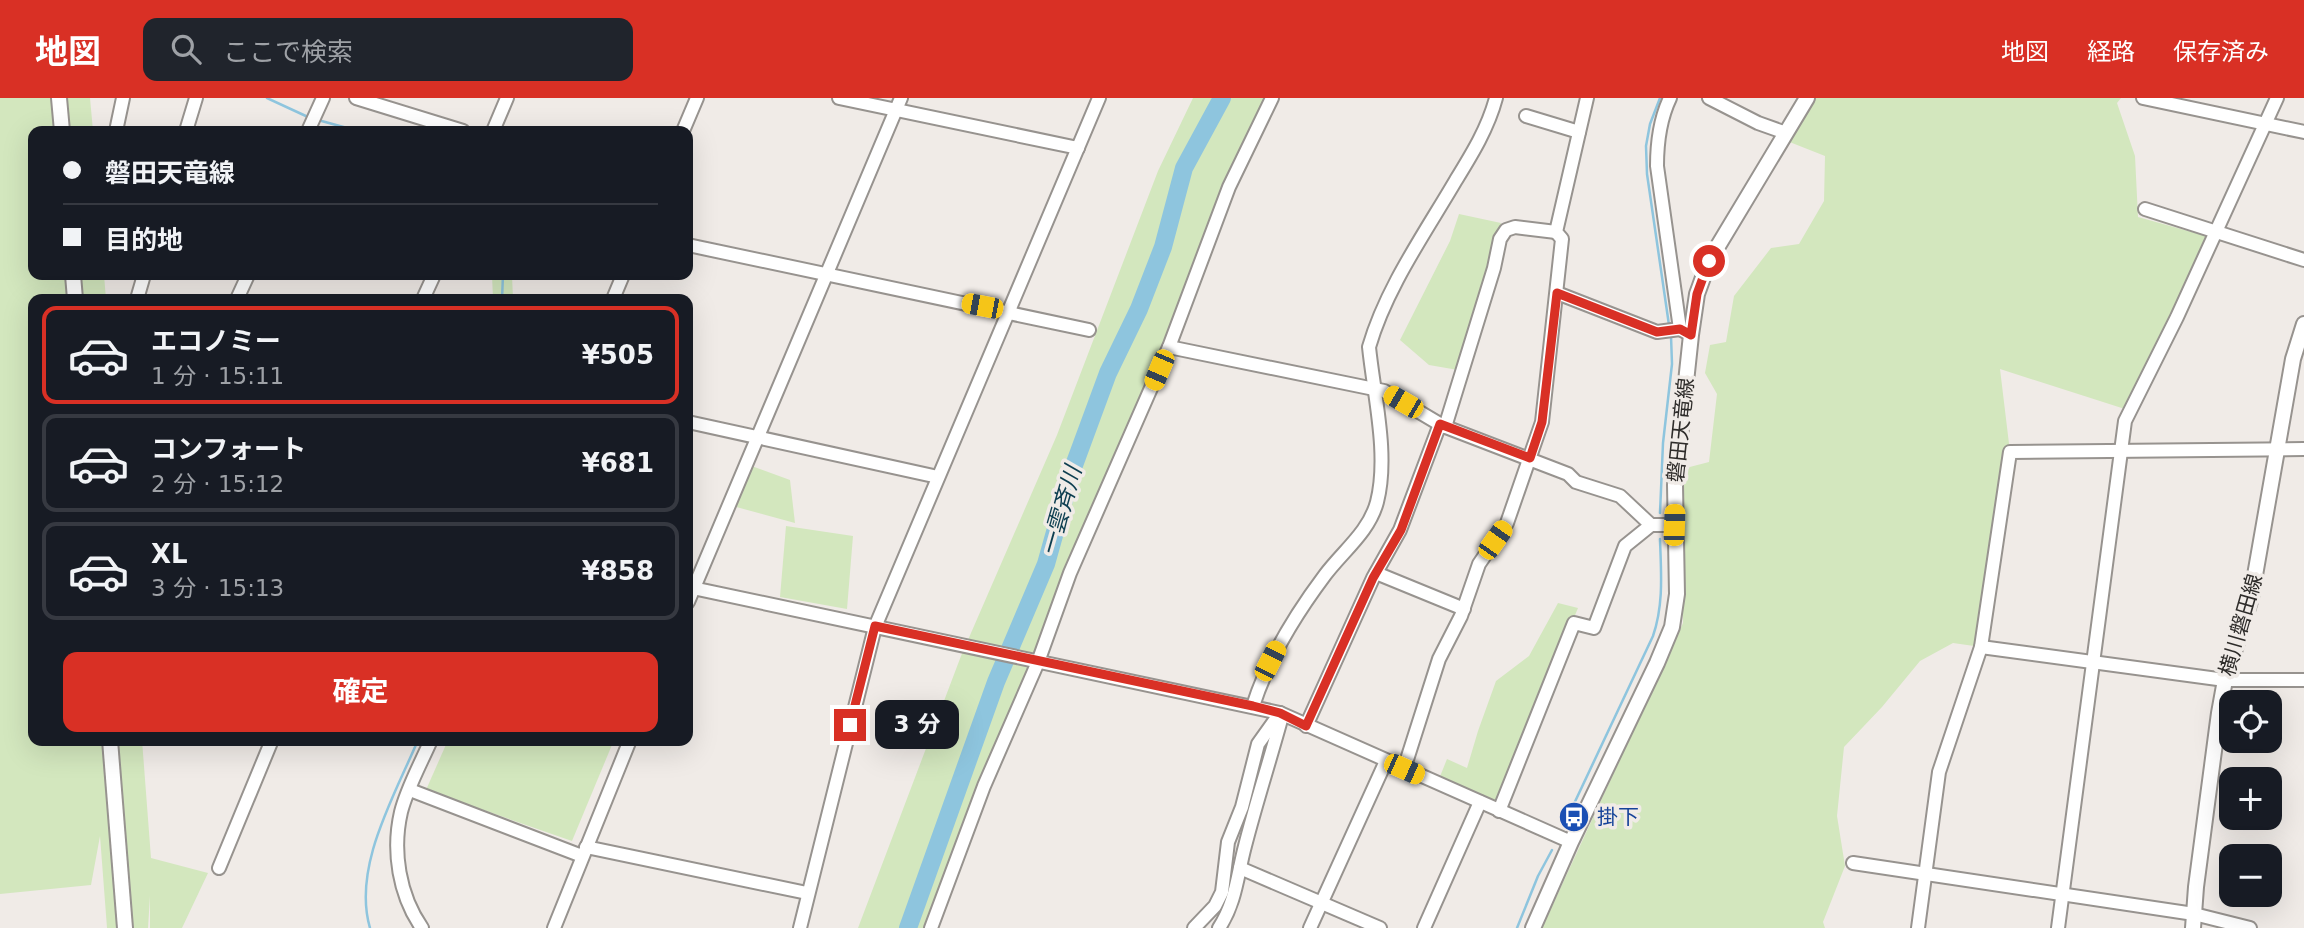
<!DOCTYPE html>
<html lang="ja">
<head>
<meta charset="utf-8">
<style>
	:root { --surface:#171b24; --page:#20242c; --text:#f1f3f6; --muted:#9ea1a6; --line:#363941; --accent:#d93025 }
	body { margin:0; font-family:"DejaVu Sans","Noto Sans JP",sans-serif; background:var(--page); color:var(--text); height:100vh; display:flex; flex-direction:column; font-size:26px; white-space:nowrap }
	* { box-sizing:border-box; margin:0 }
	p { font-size:23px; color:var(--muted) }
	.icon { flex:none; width:38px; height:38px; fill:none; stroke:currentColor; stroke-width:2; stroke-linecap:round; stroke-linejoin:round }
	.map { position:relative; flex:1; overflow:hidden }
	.details { position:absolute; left:28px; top:196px; width:665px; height:452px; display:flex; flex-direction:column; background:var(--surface); border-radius:14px; box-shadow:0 7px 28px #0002 }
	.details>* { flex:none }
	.hud { position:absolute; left:28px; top:28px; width:665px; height:154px; border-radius:14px; box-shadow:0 7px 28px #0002; display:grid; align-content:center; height:154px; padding:0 35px; background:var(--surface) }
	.buttons { position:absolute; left:2219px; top:592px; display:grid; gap:14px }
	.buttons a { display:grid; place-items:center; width:63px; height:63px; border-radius:14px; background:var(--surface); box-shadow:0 7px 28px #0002; font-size:35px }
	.end { position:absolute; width:32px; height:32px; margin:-16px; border:9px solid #d93025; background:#fff; box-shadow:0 0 0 4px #fff }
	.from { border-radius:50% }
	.bubble { position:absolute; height:49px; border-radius:14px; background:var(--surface); box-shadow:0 7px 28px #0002; font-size:23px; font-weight:700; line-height:49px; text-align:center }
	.car { position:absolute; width:21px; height:42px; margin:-21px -10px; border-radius:9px; box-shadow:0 0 5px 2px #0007; background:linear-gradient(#f5c518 24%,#345 0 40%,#f5c518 0 76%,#345 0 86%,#f5c518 0) }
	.hud b { display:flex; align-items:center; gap:24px; height:66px; font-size:26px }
	.hud b+b { border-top:2px solid var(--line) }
	.hud i { width:18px; height:18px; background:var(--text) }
	ul { padding:12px 0 0; list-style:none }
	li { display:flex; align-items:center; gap:21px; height:98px; margin:0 14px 10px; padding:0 21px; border:4px solid var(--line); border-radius:14px }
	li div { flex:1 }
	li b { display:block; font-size:26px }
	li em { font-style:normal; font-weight:700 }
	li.on { border-color:var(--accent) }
	li>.icon { width:63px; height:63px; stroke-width:1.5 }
	.cta { display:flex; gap:14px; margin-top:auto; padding:14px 35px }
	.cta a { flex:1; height:80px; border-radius:14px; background:var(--accent); color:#fff; font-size:28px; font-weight:700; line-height:80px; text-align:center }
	header { display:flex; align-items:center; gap:42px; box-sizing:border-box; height:98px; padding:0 35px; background:var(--accent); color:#fff }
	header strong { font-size:33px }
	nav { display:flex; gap:38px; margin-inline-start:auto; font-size:24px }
	.search { width:490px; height:63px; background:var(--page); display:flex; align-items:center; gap:18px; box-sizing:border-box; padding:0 24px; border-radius:14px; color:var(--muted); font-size:26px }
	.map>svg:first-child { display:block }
	.green { fill:#d3e7be }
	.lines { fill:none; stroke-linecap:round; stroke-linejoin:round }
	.stream { stroke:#8ec5de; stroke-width:2.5 }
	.river { stroke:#8ec5de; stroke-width:18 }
	.minor-casing { stroke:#97938f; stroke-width:16 }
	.major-casing { stroke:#97938f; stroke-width:18 }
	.minor { stroke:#fff; stroke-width:12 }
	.major { stroke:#fff; stroke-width:14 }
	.route { stroke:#d93025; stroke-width:9 }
	.labels { text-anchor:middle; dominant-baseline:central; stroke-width:7; stroke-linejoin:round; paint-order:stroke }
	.street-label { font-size:21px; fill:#2e2c2a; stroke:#f0ebe7 }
	.transit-label { font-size:21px; fill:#164399; stroke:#f0ebe7; text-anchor:start }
	.water-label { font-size:23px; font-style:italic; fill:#0d3e50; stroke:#f0ebe7 }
</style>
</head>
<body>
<header>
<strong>地図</strong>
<div class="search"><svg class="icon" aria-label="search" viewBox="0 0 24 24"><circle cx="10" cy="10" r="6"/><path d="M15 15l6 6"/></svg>ここで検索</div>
<nav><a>地図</a><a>経路</a><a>保存済み</a></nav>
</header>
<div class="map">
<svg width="2304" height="830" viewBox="0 0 2304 830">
	<rect width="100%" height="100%" fill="#f0ebe7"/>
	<g class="green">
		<polygon points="0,0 90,0 93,33 33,33 33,177 104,177 106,201 33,201 33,642 142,642 151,760 208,775 182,830 150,830 150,798 148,830 107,830 100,738 91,787 0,796"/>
		<polygon points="1193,0 1267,0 932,830 858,830 961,558 1057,337 1158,73"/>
		<polygon points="1816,0 2121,0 2117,5 2135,58 2138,119 2206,138 2156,262 2128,312 2000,271 2010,354 1981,549 1953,545 1920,563 1882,609 1844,649 1837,718 1845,768 1823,824 1825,830 1542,830 1683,525 1680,443 1682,371 1709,364 1717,296 1705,275 1710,247 1726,244 1734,198 1771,150 1799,146 1824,103 1825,58 1787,43"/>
		<polygon points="1459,116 1501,125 1458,272 1429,267 1400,242 1450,143"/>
		<polygon points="492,177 512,177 513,201 493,201"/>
		<polygon points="746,366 790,382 795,425 729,407"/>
		<polygon points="786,428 853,438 847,511 780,499"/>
		<polygon points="1558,505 1578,510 1497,705 1439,681 1447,661 1467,670 1478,633 1496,583 1529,558"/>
		<polygon points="448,642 614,642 572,743 426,692"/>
	</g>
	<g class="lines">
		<g class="stream">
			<polyline points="267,0 308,19"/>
			<polyline points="1660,0 1650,26 1646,48 1647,76 1669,227"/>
			<polyline points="318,22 358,33"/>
			<polyline points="502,201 503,177"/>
			<polyline points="1660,415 1663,345 1672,266 1671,238"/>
			<path d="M 1564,727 L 1653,538 C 1664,506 1661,474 1660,441"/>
			<path d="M 370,830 C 352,769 395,697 418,642"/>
			<polyline points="1517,830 1538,778 1552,752"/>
		</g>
		<polyline class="river" points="908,830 996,584 1046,466 1073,370 1108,275 1139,211 1163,149 1184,70 1222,0"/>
		<g class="minor-casing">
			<g id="minor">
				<polyline points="356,0 463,33"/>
				<polyline points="839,0 1078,50"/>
				<path d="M 1670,0 C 1660,21 1657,45 1657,68 L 1680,231 L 1691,237"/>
				<polyline points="1709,0 1758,25 1786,35"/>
				<polyline points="2143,0 2304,34"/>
				<polyline points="1526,18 1579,34"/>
				<polyline points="116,33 123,0"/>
				<polyline points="186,33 196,0"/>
				<polyline points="308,33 323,0"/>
				<polyline points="493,33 507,0"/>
				<polyline points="683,33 697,0"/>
				<polyline points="2145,111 2304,162"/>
				<polyline points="688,147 1089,232"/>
				<polyline points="1557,195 1657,234 1680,231"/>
				<polyline points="137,201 144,177"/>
				<polyline points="237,201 248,177"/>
				<polyline points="423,201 434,177"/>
				<polyline points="613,201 623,177"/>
				<polyline points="1169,249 1384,293 1443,328 1568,376 1576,384 1620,398 1651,427"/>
				<polyline points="688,324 938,379"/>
				<polyline points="1445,329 1494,170 1500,141 1506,132 1515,129 1556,134"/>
				<polyline points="1376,475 1464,511"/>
				<polyline points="688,489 1280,615 1571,744"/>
				<polyline points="688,504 901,0"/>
				<polyline points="1981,549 2225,582 2304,582"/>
				<path d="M 1253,608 C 1268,561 1295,517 1325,477 C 1343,453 1369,434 1377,404 C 1389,357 1374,298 1369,249 C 1386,190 1425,135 1456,82 C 1472,56 1488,30 1496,0"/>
				<polyline points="1306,628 1373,480 1400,432 1440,326"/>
				<polyline points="1404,671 1439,561 1461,518 1479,466 1507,425 1542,324 1562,141 1556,134 1587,0"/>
				<polyline points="410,692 582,758"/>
				<polyline points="1499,713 1574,525 1594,530 1625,448 1651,427 1674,427"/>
				<polyline points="586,749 807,795"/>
				<polyline points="1853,765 2194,816 2250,830"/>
				<polyline points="219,770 272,642"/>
				<polyline points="1240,770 1380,830"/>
				<path d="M 422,830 C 399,797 392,753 401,714 C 407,690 421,665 431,642"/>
				<polyline points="554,830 630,642"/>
				<polyline points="800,830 875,529 1099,0"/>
				<polyline points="931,830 984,688 1038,564 1070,475 1169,249 1229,89 1272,0"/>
				<polyline points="1194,830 1215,808 1222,794 1228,744 1242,709 1258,646 1280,615"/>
				<path d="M 1219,830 C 1236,804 1237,778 1245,748 C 1256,705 1270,662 1282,618"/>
				<polyline points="1310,830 1386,663"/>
				<polyline points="1424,830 1480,704"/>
				<polyline points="1918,830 1939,674 1981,549 2010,354 2304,351"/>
				<polyline points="2058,830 2125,323 2177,219 2277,0"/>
			</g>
		</g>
		<g class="major-casing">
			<g id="major">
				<polyline points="59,0 62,33"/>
				<polyline points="73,177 75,201"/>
				<polyline points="110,642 125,830"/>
				<polyline points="1533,830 1571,744 1657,565 1672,529 1677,496 1675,387 1691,237 1697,196 1709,163 1807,0"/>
				<polyline points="2193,830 2196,789 2219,615 2225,582 2251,500 2293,261 2304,226"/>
			</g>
		</g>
		<use href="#minor" class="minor"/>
		<use href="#major" class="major"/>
	</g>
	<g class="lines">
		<polyline class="route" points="850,627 875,528 1253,608 1280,615 1306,628 1373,480 1401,432 1440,326 1530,360 1542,324 1557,195 1657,234 1680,231 1691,237 1697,196 1709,163"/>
	</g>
	<defs>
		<g id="bus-disc" transform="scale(1.575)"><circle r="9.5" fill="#1a4fb4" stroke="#f0ebe7"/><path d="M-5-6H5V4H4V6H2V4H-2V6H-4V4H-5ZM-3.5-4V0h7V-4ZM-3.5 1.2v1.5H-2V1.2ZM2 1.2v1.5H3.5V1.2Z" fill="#fff"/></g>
	</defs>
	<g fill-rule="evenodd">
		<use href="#bus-disc" x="1574" y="719"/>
	</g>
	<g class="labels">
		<g class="street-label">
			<text transform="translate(1681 332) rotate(-84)">磐田天竜線</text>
			<text transform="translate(2241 527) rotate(-74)">横川磐田線</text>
		</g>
		<g class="transit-label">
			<text x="1597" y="719">掛下</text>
		</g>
		<g class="water-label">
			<text transform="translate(1061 413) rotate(-74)">一雲斉川</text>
		</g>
	</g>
</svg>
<div class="buttons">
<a><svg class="icon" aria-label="locate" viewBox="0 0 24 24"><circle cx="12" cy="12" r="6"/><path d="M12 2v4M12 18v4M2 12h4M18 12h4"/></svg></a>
<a>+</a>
<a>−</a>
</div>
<i class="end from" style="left:1709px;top:163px"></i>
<i class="end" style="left:850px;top:627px"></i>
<div class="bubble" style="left:875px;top:602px;width:84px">3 分</div>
<i class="car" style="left:982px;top:208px;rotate:281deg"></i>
<i class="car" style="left:1159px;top:272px;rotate:203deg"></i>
<i class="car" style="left:1403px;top:304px;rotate:300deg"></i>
<i class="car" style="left:1674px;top:427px;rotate:2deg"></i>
<i class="car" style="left:1495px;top:442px;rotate:35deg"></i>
<i class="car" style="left:1270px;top:563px;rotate:27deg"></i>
<i class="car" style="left:1404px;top:671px;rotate:114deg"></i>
<div class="hud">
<b><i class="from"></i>磐田天竜線</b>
<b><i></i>目的地</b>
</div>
<section class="details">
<ul>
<li class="on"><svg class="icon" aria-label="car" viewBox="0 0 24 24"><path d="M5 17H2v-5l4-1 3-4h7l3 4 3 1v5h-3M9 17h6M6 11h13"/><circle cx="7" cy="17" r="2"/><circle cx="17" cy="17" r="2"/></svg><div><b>エコノミー</b><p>1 分 · 15:11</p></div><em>¥505</em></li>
<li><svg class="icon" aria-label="car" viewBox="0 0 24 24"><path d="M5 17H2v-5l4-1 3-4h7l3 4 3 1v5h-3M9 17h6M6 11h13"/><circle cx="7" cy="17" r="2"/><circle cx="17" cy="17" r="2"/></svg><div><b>コンフォート</b><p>2 分 · 15:12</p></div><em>¥681</em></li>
<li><svg class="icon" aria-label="car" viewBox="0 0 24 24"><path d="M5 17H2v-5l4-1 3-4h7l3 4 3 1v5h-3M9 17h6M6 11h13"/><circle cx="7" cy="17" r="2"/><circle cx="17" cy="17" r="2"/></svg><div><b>XL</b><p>3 分 · 15:13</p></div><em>¥858</em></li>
</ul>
<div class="cta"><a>確定</a></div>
</section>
</div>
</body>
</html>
